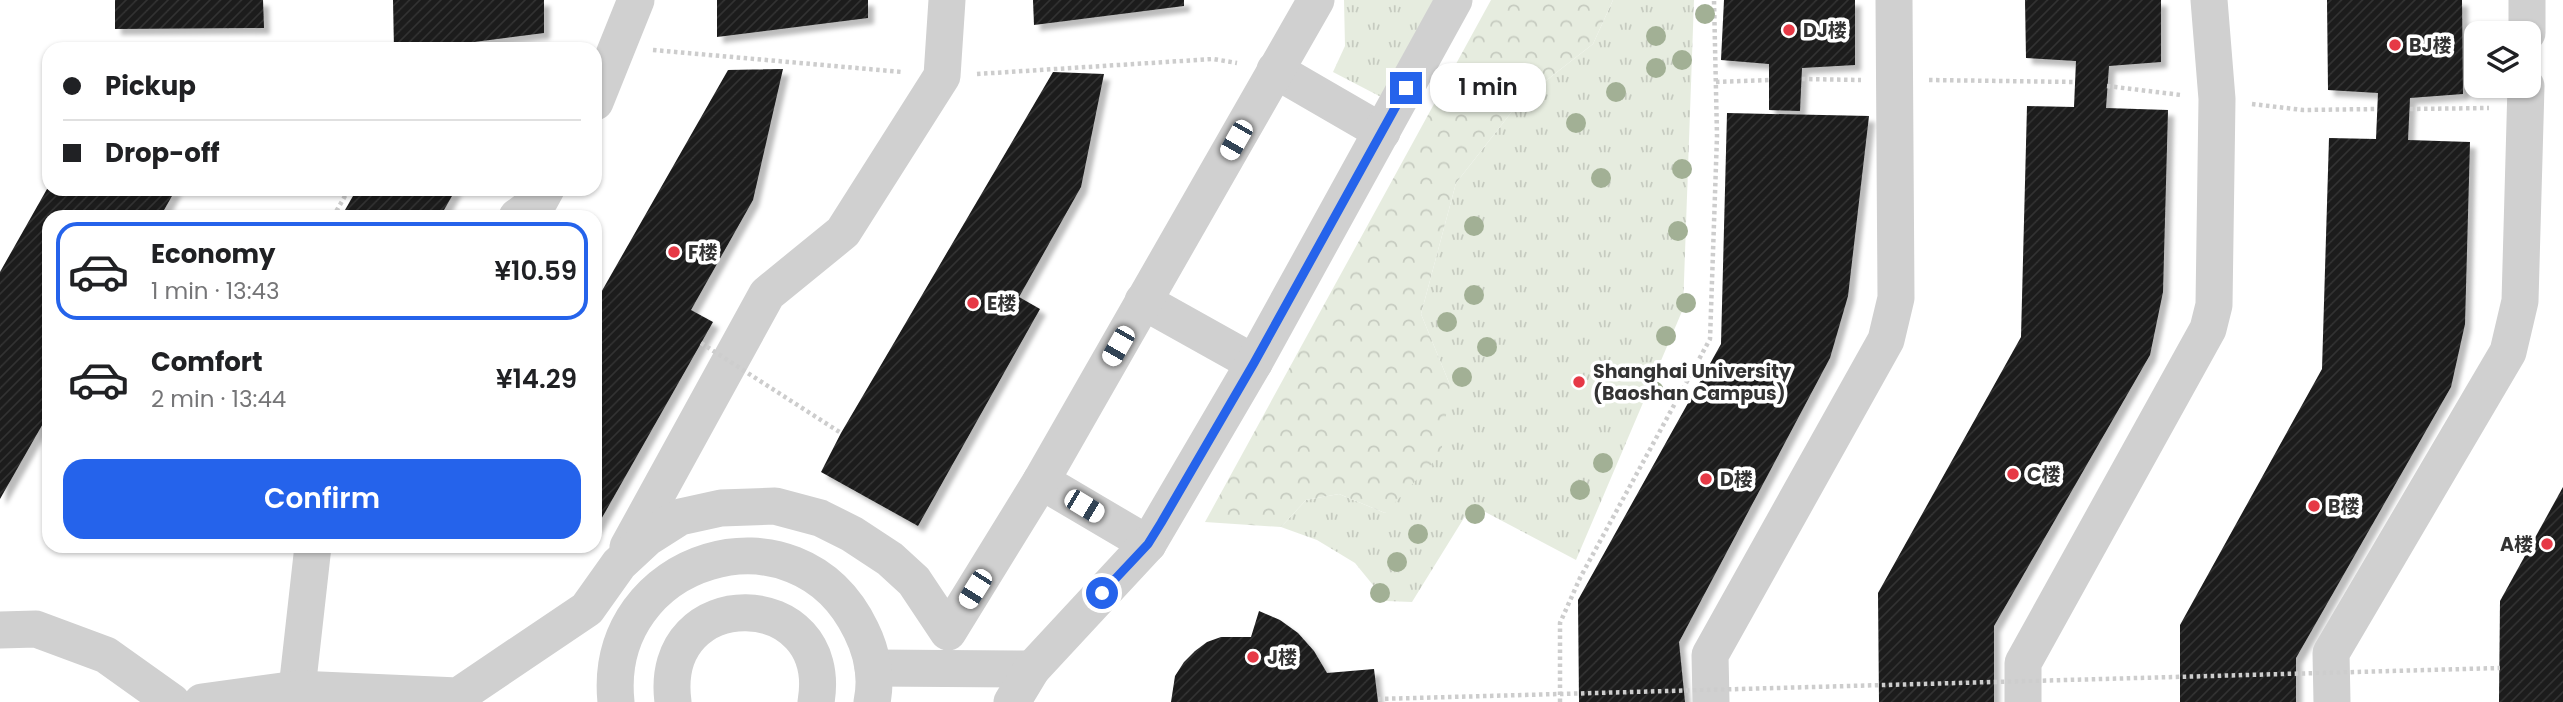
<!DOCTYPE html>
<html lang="en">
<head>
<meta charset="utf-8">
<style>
	:root { --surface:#fff; --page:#f2f2f2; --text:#202124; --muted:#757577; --line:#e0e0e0; --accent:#2563eb }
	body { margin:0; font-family:Poppins,"Noto Sans SC",sans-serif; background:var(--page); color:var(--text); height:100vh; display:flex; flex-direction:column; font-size:26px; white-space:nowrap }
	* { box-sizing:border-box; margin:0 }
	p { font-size:23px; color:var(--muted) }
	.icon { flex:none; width:38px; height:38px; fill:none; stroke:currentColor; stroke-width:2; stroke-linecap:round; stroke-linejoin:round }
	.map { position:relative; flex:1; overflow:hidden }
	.side { position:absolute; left:42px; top:210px; width:560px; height:343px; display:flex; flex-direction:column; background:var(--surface); border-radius:21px; box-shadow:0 2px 5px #0004 }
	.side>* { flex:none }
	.guide { position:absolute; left:42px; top:42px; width:560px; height:154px; border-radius:21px; box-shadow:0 2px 5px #0004; display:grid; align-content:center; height:154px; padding:0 21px; background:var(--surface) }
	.buttons { position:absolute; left:2464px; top:21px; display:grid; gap:14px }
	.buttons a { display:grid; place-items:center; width:77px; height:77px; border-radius:14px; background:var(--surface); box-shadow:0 2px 5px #0004; font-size:35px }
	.end { position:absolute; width:32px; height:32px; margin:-16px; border:9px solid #2563eb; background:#fff; box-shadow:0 0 0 4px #fff }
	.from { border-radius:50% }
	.bubble { position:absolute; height:49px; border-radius:21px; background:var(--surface); box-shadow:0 2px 5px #0004; font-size:23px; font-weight:600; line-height:49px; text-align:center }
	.car { position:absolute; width:21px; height:42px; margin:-21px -10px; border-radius:9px; box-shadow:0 0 5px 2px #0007; background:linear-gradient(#fff 24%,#345 0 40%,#fff 0 76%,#345 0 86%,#fff 0) }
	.guide b { display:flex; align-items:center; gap:24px; height:66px; font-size:26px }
	.guide b+b { border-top:2px solid var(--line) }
	.guide i { width:18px; height:18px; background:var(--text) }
	ul { padding:12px 0 0; list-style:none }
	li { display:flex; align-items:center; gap:21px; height:98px; margin:0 14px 10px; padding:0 7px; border:4px solid transparent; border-radius:21px }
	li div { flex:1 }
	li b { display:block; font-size:26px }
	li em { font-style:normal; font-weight:600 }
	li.current { border-color:var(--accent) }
	li>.icon { width:63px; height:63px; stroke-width:1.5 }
	.cta { display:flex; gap:14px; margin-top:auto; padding:14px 21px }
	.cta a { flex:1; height:80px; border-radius:21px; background:var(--accent); color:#fff; font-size:28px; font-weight:600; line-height:80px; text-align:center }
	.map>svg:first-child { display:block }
	.grass { fill:url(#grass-tufts) }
	.forest { fill:url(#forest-crowns) }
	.building { fill:url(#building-hatch); filter:url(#shadow) }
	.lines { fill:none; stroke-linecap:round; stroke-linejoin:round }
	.path { stroke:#cdcdcd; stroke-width:4.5; stroke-dasharray:3.5 3.5; stroke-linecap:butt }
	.minor { stroke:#d0d0d0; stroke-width:37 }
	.path-bridge { stroke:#cdcdcd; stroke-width:4.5; stroke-dasharray:3.5 3.5; stroke-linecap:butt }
	.tree { fill:#a2b095 }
	.route { stroke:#2563eb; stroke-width:9 }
	.poi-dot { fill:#e63946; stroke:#fff; stroke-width:2.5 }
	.labels { text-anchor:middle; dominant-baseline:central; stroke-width:7; stroke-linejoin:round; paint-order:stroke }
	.poi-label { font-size:19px; font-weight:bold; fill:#333; stroke:#fff; text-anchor:start }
</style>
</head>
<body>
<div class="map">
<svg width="2563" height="702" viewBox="0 0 2563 702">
	<defs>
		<pattern id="grass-tufts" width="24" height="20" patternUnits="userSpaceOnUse" patternTransform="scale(1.75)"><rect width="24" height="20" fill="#e6ecdf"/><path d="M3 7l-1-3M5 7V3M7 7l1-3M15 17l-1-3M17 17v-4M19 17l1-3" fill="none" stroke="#c6cbc0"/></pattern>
		<pattern id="forest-crowns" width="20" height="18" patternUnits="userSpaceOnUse" patternTransform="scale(1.75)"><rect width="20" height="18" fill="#e6ecdf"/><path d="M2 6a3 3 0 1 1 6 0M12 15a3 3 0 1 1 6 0" fill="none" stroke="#c6cbc0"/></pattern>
		<pattern id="building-hatch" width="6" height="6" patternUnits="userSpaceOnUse" patternTransform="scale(1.75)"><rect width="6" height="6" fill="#1a1a1a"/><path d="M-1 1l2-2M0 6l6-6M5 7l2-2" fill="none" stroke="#333"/></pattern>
		<filter id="shadow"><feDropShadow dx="6" dy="6" stdDeviation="2" flood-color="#0004"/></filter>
	</defs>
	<rect width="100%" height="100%" fill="#fff"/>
	<g class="grass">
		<polygon points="1344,0 1437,0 1383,98 1333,72 1345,46"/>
		<polygon points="1613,0 1694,0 1683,309 1576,560 1472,505 1412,602 1386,601 1355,563 1317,540 1281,527 1306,500 1339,494 1385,513 1450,385 1421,314 1456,183 1521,100 1593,44"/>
	</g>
	<polygon class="forest" points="1491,0 1613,0 1593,44 1521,100 1456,183 1421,314 1450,385 1441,454 1385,513 1339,494 1306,500 1281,527 1205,522"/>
	<g class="building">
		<polygon points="115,0 263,0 264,28 115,29"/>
		<polygon points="393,0 544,0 544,33 420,49 394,49"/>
		<polygon points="717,0 868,0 868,18 717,37"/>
		<polygon points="1033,0 1184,0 1184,6 1034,25"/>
		<polygon points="1724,0 1855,0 1855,65 1802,68 1800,111 1769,110 1769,64 1721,60"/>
		<polygon points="2025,0 2161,0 2161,62 2109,66 2106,108 2168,110 2163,292 2150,355 1994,626 1994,702 1879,702 1878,593 2021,337 2027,106 2074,107 2076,61 2026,58"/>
		<polygon points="2327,0 2462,0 2463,94 2410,98 2408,140 2470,142 2465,324 2451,387 2296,658 2296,702 2180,702 2180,625 2322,369 2329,138 2376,139 2378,93 2328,90"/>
		<polygon points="783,69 753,200 691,310 713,322 595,530 595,303 728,70"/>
		<polygon points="1053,72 1104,74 1081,187 1019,297 1040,309 918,526 821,472 841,433"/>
		<polygon points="1727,113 1869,116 1848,296 1830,358 1679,642 1685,702 1579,702 1578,600 1721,344"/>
		<polygon points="47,189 176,189 160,217 49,217 49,413 0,499 0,272"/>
		<polygon points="357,189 456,189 440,217 341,217"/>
		<polygon points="2563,487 2563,702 2499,702 2500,601"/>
		<polygon points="1259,611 1280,620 1298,633 1314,651 1327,673 1374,669 1378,702 1171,702 1175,676 1184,662 1195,651 1207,642 1221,637 1251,637"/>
	</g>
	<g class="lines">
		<g class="path">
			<polyline points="565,49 578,49"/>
			<polyline points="653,50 902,72"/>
			<polyline points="977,74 1213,59 1237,63"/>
			<polyline points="1802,79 1861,80"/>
			<polyline points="1929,80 2075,82"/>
			<polyline points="1716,82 1769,80"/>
			<polyline points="2107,86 2181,95"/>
			<polyline points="2252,104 2303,110 2377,109"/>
			<polyline points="2410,109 2489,108"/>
			<polyline points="333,217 349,189"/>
			<polyline points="1560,702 1560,623 1580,578 1710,339 1717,136 1714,0"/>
		</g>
		<g class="minor">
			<polyline points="2527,33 2527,0"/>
			<polyline points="1275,70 1382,132"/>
			<polyline points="595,102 636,0"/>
			<polyline points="517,217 540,200 546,189"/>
			<polyline points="1143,301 1254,363"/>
			<polyline points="1041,481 1148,544 1254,363 1454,0"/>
			<polyline points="628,547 767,294 843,232 942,76 947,0"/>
			<polyline points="0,630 36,629 106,655 172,702"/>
			<polyline points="873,668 1032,669"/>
			<polyline points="297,689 313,546"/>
			<polyline points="202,702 297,689 458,696 587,609 619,564 647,538 680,517 721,508 775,506 820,518 852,534 890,559 914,581 948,632 1041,481 1316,0"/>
			<path d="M 616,702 C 601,557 797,497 861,630 C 872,652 877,678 872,702"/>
			<path d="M 673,702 C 657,581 836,585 816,702"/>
			<polyline points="1012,702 1032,669 1148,544"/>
			<polyline points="1711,702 1710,655 1886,340 1896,298 1894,0"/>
			<polyline points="2023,702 2023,663 2208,329 2214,305 2217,99 2209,0"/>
			<polyline points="2332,702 2331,653 2508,352 2520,301 2526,86"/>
		</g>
		<g class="path-bridge">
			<polyline points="701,343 841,433"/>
			<polyline points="1378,699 2500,668"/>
		</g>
	</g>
	<g class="tree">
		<circle cx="1705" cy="14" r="10"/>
		<circle cx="1656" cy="36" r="10"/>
		<circle cx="1682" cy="60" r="10"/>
		<circle cx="1656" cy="68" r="10"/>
		<circle cx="1616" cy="92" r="10"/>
		<circle cx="1576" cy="123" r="10"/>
		<circle cx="1682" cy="169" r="10"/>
		<circle cx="1601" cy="178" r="10"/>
		<circle cx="1474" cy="226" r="10"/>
		<circle cx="1678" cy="231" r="10"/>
		<circle cx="1474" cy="295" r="10"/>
		<circle cx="1686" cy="303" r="10"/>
		<circle cx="1447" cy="322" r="10"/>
		<circle cx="1666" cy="336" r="10"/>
		<circle cx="1487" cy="347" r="10"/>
		<circle cx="1462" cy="377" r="10"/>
		<circle cx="1654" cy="391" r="10"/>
		<circle cx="1603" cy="463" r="10"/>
		<circle cx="1580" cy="490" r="10"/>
		<circle cx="1475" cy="514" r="10"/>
		<circle cx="1418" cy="534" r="10"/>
		<circle cx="1397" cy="562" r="10"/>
		<circle cx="1380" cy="593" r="10"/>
	</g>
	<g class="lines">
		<polyline class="route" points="1102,593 1148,544 1161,523 1254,363 1406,88"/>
	</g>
	<g class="poi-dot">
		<circle cx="1789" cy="30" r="7"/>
		<circle cx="2395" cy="45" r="7"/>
		<circle cx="674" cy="252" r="7"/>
		<circle cx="973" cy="303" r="7"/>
		<circle cx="1579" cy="382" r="7"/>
		<circle cx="2013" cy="474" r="7"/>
		<circle cx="1706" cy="479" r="7"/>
		<circle cx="2314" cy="506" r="7"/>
		<circle cx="2547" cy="544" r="7"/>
		<circle cx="1253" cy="657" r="7"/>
	</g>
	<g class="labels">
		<g class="poi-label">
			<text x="1803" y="30">DJ楼</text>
			<text x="2409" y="45">BJ楼</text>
			<text x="688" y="252">F楼</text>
			<text x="987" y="303">E楼</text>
			<text x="1593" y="371">Shanghai University<tspan x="1593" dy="22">(Baoshan Campus)</tspan></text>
			<text x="2027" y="474">C楼</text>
			<text x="1720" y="479">D楼</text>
			<text x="2328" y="506">B楼</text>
			<text x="2533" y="544" text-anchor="end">A楼</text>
			<text x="1267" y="657">J楼</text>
		</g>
	</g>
</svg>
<div class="buttons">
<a><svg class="icon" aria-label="layers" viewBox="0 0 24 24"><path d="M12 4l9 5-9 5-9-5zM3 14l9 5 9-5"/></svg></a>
</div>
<i class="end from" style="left:1102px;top:593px"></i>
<i class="end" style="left:1406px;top:88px"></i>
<div class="bubble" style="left:1430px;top:63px;width:116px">1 min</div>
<i class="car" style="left:1236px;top:140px;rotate:210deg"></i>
<i class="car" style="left:1118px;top:346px;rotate:210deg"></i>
<i class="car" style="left:1084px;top:506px;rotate:121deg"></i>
<i class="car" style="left:975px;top:589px;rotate:212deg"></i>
<div class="guide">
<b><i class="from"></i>Pickup</b>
<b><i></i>Drop-off</b>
</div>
<section class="side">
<ul>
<li class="current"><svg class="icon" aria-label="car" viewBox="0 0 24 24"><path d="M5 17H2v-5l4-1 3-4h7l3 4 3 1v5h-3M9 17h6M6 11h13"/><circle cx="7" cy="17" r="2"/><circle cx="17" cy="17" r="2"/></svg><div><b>Economy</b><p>1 min · 13:43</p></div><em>¥10.59</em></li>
<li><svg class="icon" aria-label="car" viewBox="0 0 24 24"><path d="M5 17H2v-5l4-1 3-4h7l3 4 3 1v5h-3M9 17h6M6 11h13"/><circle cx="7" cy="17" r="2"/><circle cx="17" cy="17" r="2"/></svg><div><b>Comfort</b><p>2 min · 13:44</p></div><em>¥14.29</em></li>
</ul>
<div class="cta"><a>Confirm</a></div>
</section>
</div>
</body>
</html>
